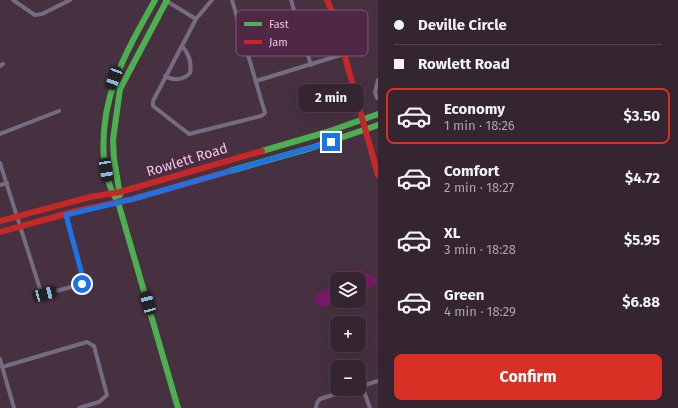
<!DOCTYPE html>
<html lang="en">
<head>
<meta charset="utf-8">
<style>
	:root { --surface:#352531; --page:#3d2d39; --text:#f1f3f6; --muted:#aaa5ab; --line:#4f424d; --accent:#d93025 }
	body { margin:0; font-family:"Fira Sans",sans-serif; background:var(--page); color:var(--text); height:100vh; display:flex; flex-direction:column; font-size:15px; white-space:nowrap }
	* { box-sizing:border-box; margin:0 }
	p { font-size:13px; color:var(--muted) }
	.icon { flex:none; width:22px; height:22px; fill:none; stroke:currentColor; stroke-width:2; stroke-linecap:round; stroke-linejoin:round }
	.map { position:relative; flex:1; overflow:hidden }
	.details { display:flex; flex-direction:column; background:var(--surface); width:300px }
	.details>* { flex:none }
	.banner { display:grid; align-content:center; height:88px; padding:0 16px; background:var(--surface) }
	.tools { position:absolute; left:330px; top:272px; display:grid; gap:8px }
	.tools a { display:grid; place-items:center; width:36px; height:36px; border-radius:8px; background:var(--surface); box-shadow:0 4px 16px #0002,0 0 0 1px var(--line); font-size:20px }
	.end { position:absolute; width:18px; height:18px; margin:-9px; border:5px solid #1a73e8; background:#fff; box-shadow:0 0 0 2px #fff }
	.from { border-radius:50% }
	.bubble { position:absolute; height:28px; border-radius:8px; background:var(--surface); box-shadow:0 4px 16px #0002,0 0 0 1px var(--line); font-size:13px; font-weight:700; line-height:28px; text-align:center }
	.car { position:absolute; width:12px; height:24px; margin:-12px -6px; border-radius:5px; box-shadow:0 0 3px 1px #0007; background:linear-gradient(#222 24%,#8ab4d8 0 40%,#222 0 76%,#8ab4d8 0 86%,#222 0) }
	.banner b { display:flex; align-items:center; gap:14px; height:38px; font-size:15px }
	.banner b+b { border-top:1px solid var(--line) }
	.banner i { width:10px; height:10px; background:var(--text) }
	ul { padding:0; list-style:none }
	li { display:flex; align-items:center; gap:12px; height:56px; margin:0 8px 6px; padding:0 8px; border:2px solid transparent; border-radius:8px }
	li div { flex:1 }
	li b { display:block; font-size:15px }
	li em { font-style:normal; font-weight:700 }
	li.current { border-color:var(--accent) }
	li>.icon { width:36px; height:36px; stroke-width:1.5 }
	.primary-button { display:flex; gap:8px; margin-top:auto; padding:8px 16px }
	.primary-button a { flex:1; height:46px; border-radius:8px; background:var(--accent); color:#fff; font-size:16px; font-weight:700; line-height:46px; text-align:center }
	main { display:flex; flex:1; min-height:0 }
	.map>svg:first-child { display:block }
	.water { fill:#7c186a }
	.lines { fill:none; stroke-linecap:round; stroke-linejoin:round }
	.street { stroke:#746d82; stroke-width:4 }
	.fast { stroke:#4caf50; stroke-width:6 }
	.jam { stroke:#c62828; stroke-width:6 }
	.route { stroke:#1a73e8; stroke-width:5 }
	.labels { text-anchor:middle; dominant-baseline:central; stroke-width:3.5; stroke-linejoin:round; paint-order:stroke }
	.street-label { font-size:14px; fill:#e3cadc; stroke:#502846 }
	.key { fill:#502846; stroke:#7c5973; stroke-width:1 }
	.key-label { font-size:11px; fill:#e3cadc }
</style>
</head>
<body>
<main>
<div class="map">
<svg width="378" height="408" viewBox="0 0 378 408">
	<rect width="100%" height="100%" fill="#473141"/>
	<g class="water">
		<polygon points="360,269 378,280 378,282 359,295 359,279 343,279 355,271"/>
		<polygon points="337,283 337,301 342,301 320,307 316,304 315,295"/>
	</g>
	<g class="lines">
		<g class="street">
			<polyline points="13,0 35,15 42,14 70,0"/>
			<polyline points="165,0 196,19"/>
			<polyline points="212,0 196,19 153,101 153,106 189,134 261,116 265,113 232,0"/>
			<polyline points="291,0 311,65"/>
			<polyline points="0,66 3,64"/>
			<path d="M 165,76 C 173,81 184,80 190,73 C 192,63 189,54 182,46"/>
			<polyline points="256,81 344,54"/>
			<polyline points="377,98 375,92 378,80"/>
			<polyline points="0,134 59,111"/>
			<polyline points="0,163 41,292 45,294 82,284 84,282 66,215"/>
			<polyline points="0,185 7,183"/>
			<polyline points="0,359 14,408"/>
			<polyline points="2,367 87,342 94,346 107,395 99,402 79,408"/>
			<polyline points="362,386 370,408"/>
			<polyline points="359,387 378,381"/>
			<polyline points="316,408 317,403 320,399 351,389"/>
		</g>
		<g class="fast">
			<path d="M 155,0 C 126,52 99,97 104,159 C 106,175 109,189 118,202 L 178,408"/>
			<polyline points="262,151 327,132 378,114"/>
			<polyline points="230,171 311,148 378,125"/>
			<polyline points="120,195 114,159 113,140 120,89 167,0"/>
		</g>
		<g class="jam">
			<polyline points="327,0 333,14 378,175"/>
			<polyline points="0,221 90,197 120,192 262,151"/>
			<polyline points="0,232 76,211 133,199 230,171"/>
		</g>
	</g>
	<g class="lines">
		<polyline class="route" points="82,284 84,282 66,215 133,199 331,142"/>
	</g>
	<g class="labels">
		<g class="street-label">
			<text transform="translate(187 160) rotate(-17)">Rowlett Road</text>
		</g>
	</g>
	<rect x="236" y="10" width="132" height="46" rx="6" class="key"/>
	<rect x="244" y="22" width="18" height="4" fill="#4caf50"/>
	<rect x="244" y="40" width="18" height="4" fill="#c62828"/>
	<g class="key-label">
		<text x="269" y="28">Fast</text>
		<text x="269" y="46">Jam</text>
	</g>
</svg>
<div class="tools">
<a><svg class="icon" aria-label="layers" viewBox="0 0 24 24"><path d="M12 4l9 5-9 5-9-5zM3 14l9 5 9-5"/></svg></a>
<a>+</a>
<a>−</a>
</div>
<i class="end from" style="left:82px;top:284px"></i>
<i class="end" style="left:331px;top:142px"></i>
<div class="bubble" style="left:298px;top:84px;width:66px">2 min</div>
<i class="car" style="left:114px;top:78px;rotate:200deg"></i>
<i class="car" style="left:106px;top:170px;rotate:171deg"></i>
<i class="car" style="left:45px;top:294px;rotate:75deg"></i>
<i class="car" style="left:148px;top:303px;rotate:345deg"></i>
</div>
<section class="details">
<div class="banner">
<b><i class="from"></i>Deville Circle</b>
<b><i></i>Rowlett Road</b>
</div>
<ul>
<li class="current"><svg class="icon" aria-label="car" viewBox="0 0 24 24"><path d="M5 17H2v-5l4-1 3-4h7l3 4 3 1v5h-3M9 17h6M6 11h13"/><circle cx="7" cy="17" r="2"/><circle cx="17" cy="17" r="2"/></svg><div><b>Economy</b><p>1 min · 18:26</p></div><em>$3.50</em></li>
<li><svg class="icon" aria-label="car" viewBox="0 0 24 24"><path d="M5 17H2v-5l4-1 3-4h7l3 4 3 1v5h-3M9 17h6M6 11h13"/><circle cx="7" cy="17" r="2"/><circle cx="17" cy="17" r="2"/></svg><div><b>Comfort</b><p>2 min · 18:27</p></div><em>$4.72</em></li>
<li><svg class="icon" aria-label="car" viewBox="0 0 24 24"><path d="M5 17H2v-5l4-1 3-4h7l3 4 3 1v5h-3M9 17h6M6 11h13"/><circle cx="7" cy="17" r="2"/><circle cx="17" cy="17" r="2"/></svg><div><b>XL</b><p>3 min · 18:28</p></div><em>$5.95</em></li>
<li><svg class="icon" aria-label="car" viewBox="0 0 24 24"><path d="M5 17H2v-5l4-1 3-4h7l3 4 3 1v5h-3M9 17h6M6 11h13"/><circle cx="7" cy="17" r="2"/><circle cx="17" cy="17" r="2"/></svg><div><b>Green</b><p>4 min · 18:29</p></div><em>$6.88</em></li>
</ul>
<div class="primary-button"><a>Confirm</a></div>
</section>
</main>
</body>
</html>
